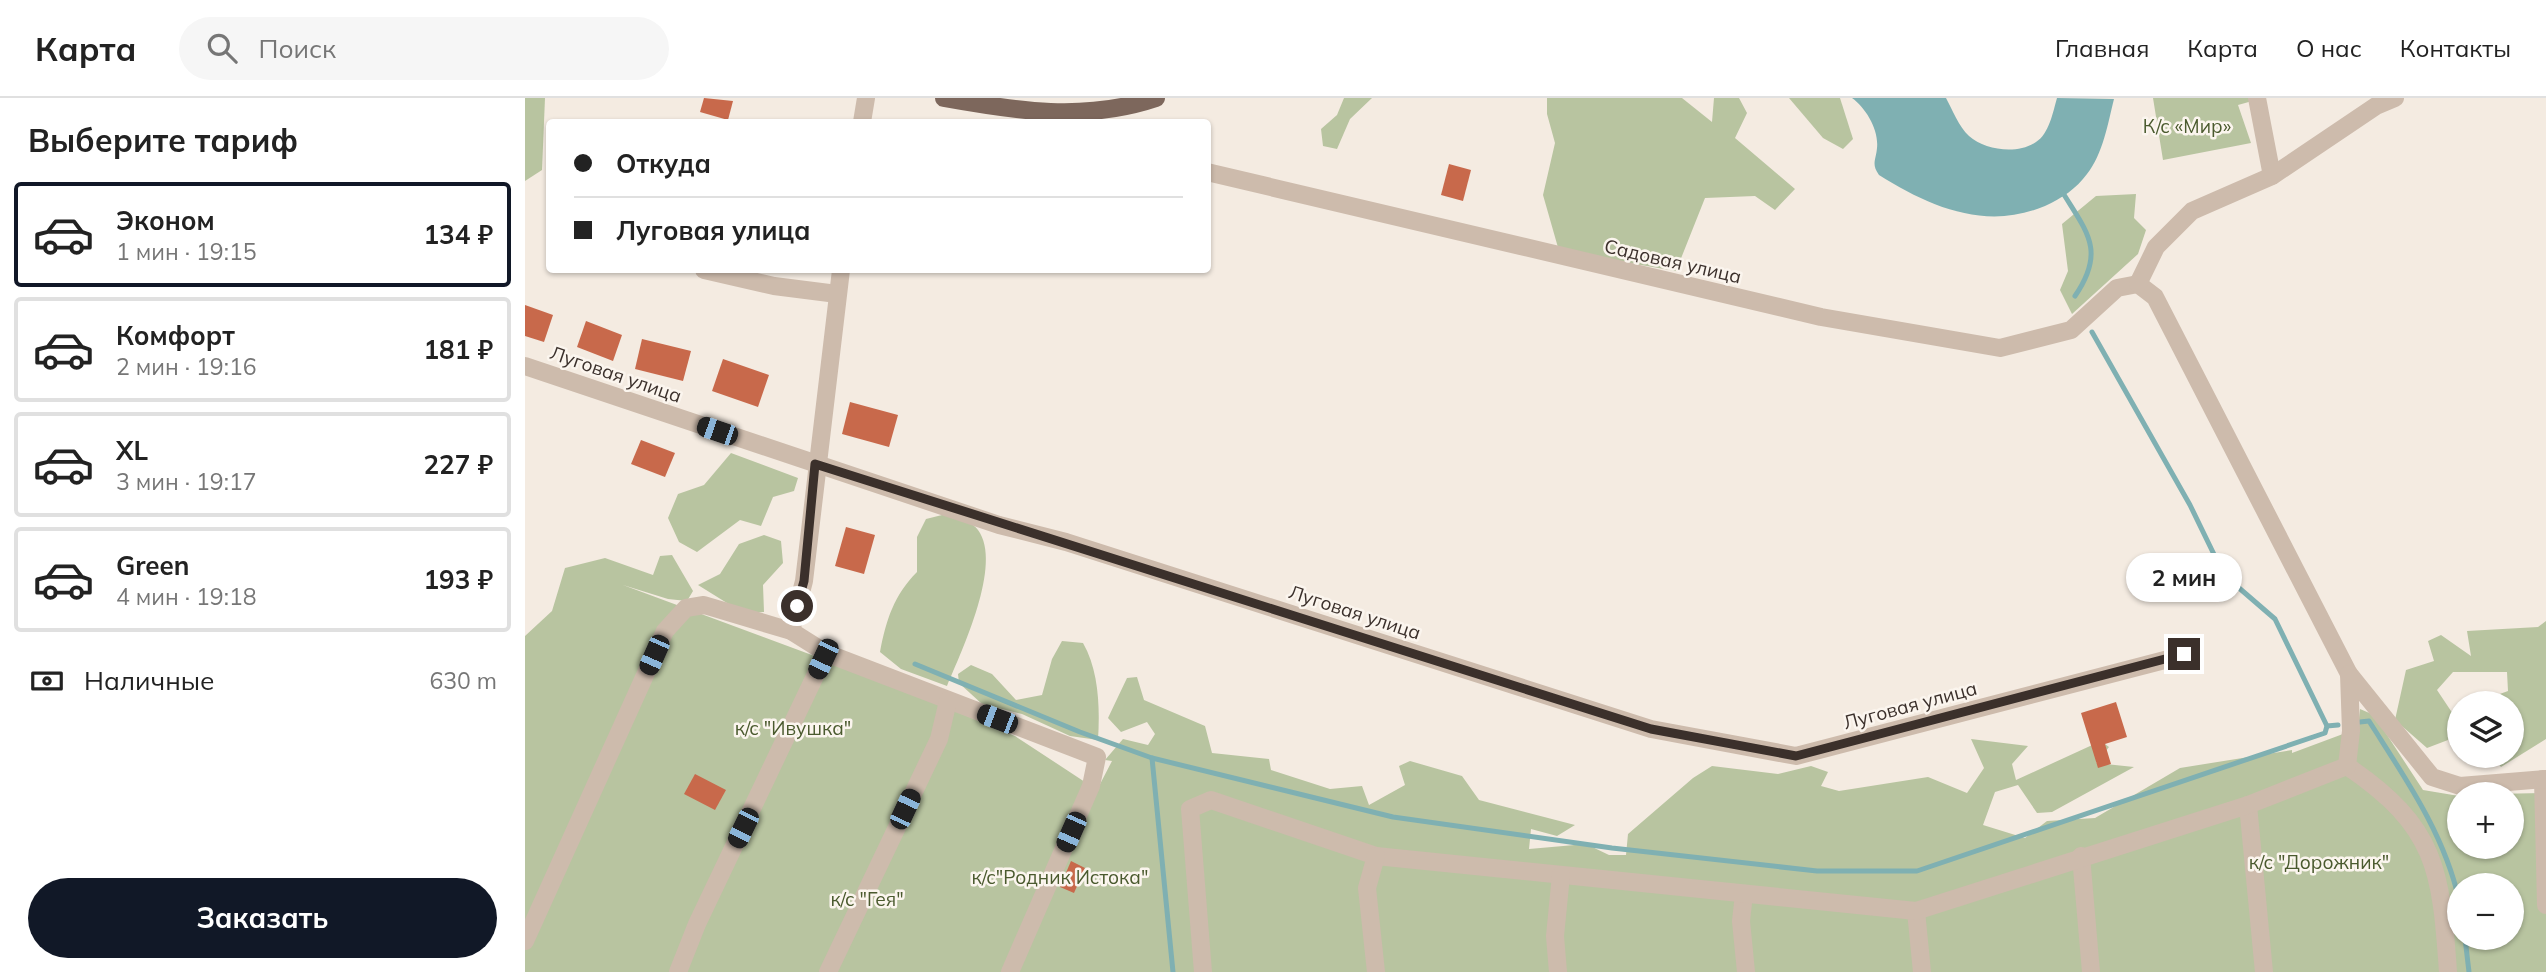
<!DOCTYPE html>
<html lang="ru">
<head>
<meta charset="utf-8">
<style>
	:root { --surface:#fff; --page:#f6f6f6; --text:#222; --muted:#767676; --line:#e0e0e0; --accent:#111827 }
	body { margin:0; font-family:Mulish,sans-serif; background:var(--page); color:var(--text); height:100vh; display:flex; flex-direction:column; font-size:26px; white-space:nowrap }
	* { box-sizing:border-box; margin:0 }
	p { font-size:23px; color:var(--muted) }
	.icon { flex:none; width:38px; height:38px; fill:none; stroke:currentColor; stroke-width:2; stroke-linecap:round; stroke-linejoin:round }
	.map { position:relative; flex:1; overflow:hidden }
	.drawer { display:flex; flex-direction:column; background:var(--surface); width:525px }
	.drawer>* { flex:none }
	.top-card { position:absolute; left:21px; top:21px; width:665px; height:154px; border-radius:7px; box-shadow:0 2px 5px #0004; display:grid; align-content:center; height:154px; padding:0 28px; background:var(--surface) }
	.tools { position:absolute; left:1922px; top:593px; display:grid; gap:14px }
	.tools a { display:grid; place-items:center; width:77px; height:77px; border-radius:50%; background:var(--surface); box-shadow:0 2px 5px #0004; font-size:35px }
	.end { position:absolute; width:32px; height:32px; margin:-16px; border:9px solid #3b302b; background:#fff; box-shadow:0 0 0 4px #fff }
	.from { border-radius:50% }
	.bubble { position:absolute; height:49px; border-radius:24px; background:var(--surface); box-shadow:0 2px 5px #0004; font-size:23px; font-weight:700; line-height:49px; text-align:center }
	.car { position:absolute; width:21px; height:42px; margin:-21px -10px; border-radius:9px; box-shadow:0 0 5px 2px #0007; background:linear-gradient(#222 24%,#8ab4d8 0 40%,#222 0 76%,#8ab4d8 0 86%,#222 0) }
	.top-card b { display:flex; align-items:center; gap:24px; height:66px; font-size:26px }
	.top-card b+b { border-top:2px solid var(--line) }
	.top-card i { width:18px; height:18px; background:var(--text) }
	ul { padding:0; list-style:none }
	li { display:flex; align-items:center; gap:21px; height:105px; margin:0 14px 10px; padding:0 14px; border:4px solid var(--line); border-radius:7px }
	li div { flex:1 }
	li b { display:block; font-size:26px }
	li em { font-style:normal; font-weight:700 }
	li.on { border-color:var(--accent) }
	li>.icon { width:63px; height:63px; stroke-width:1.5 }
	h2 { padding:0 28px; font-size:32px; line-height:84px }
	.pay { display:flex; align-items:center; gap:18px; height:77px; padding:0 28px; font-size:26px }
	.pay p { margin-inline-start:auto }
	.action { display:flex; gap:14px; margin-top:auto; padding:14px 28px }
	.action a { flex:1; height:80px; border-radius:42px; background:var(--accent); color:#fff; font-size:28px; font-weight:700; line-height:80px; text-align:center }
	header { display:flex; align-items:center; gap:42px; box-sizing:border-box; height:98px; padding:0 35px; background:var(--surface); border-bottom:2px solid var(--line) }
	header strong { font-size:33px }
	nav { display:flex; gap:38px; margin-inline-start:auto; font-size:24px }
	.search { width:490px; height:63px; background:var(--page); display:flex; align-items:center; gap:18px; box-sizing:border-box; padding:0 24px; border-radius:38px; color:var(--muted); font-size:26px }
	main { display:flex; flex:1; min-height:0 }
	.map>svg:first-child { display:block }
	.green { fill:#b8c4a0; fill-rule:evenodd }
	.water { fill:#7fb0b2 }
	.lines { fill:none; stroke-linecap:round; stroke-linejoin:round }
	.stream { stroke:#7fb0b2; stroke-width:5 }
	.building { fill:#c8694b }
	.minor { stroke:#cdbbac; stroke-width:18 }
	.major { stroke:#7d675c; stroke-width:18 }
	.route { stroke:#3b302b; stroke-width:9 }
	.labels { text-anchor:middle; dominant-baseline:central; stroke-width:5; stroke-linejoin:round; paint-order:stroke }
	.park-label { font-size:19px; fill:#4a5a2e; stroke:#fbf5ee }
	.street-label { font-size:19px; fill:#3b302b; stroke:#fbf5ee }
</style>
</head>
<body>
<header>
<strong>Карта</strong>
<div class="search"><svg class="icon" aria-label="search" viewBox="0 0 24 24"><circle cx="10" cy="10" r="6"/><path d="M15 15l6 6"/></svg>Поиск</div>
<nav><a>Главная</a><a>Карта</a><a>О нас</a><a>Контакты</a></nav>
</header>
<main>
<section class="drawer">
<h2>Выберите тариф</h2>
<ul>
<li class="on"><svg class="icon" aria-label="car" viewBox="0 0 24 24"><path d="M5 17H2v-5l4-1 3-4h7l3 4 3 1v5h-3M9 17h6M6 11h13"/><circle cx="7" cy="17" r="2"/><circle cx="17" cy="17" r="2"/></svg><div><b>Эконом</b><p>1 мин · 19:15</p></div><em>134 ₽</em></li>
<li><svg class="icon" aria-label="car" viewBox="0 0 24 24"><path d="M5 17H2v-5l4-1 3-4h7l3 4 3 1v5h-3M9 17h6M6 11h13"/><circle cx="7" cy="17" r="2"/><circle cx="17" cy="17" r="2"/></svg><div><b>Комфорт</b><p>2 мин · 19:16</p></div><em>181 ₽</em></li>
<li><svg class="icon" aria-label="car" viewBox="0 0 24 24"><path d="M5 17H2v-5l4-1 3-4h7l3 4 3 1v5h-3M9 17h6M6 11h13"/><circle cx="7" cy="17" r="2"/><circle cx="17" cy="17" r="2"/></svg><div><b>XL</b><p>3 мин · 19:17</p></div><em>227 ₽</em></li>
<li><svg class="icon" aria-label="car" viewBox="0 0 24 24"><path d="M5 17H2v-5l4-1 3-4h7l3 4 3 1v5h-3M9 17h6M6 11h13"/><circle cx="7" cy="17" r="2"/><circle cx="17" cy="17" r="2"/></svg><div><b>Green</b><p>4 мин · 19:18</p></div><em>193 ₽</em></li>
</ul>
<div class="pay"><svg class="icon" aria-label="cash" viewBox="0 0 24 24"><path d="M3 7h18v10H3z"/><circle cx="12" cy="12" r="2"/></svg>Наличные<p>630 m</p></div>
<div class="action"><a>Заказать</a></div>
</section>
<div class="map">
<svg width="2021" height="874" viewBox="0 0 2021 874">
	<rect width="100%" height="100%" fill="#f4ebe1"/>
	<g class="green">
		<polygon points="0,0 20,0 17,72 0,83"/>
		<polygon points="819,0 847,0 825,21 812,51 798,48 796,31 812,17"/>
		<polygon points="1022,0 1157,0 1187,24 1189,0 1214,0 1222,15 1210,40 1270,91 1250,112 1230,98 1180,100 1151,173 1034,153 1018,97 1030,45 1022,16"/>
		<polygon points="1264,0 1315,0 1328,41 1318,51 1298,40"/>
		<polygon points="1628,0 1738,0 1713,7 1726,45 1638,62"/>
		<polygon points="1611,96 1609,120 1621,132 1613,156 1547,216 1535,192 1543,173 1537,126 1571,98"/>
		<polygon points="206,355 273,380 269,393 248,399 236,428 215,422 172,454 154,444 143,420 153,396 179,387"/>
		<path d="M 425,415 C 433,420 448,424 453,432 C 478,466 437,552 422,588 L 376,571 L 355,554 C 361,522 369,497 392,474 L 392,439 L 401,421 Z"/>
		<polygon points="239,437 256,443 258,465 238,487 239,514 218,515 173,487 195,476 214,446"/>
		<path d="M 147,457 L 168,493 L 162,503 L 143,501 L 98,487 L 365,586 L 490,638 L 566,688 L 573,690 L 587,663 L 580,662 L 598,641 L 623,647 L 630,636 L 622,624 L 596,634 L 583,620 L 602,580 L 612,579 L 619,602 L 680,628 L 687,655 L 744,661 L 746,672 L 805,691 L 837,688 L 844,707 L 880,687 L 874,668 L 885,663 L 937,678 L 954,702 L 1050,727 L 1032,738 L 1006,731 L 1004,751 L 1061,746 L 1084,757 L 1101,757 L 1103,736 L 1168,680 L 1187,668 L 1253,676 L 1286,668 L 1303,674 L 1296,688 L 1314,693 L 1403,679 L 1442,695 L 1459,670 L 1446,641 L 1503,648 L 1487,666 L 1491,682 L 1576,643 L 1584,649 L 1571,665 L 1609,669 L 1527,714 L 1512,715 L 1493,687 L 1470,694 L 1458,727 L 1500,740 L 1522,723 L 1570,720 L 1655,670 L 1767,652 L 1767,655 L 1826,633 L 1833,630 L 1835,611 L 1849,617 L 1898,692 L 1934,698 L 1934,749 L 1986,749 L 1986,696 L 1970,696 L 2021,695 L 2021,874 L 0,874 L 0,538 L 27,513 L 40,470 L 80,460 L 128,477 L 135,458 ZM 1934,788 L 1986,788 L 1986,840 L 1934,840 Z"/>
		<polygon points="2021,523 2021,641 1976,669 1967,658 1986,658 1986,606 1950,605 1983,593 1982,574 1928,574 1912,592 1928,616 1923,642 1902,650 1870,622 1881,572 1909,563 1903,543 1916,537 1946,558 1942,533 2013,529"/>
		<path d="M 537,543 L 558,545 C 574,573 575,610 573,642 L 545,638 L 497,616 L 457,606 L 434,585 L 433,576 L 446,567 L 467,576 L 491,602 L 517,597 L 527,561 Z"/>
	</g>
	<path class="water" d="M 1327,0 L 1421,0 C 1427,11 1434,29 1444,38 C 1460,52 1492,57 1511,44 C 1524,36 1528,14 1532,0 L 1589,1 C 1583,25 1578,56 1562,76 C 1551,91 1537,100 1520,108 C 1461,133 1405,109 1354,77 C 1346,66 1351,62 1352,50 C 1354,32 1341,10 1327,0 Z"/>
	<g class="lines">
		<g class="stream">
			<path d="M 1538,95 C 1562,134 1581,153 1550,198"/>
			<polyline points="390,566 555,634 627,660 868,719 1087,750 1292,773 1392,773 1800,635 1802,628 1750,521 1699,477 1665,407 1567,234"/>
			<path d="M 1835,624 L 1844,623 C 1880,680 1919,735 1934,802"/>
			<polyline points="1802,628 1813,627"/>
			<polyline points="627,660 648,874"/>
			<polyline points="1940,840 1944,874"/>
		</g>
	</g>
	<g class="building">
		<polygon points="179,0 208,3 203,22 175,14"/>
		<polygon points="924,66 946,72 938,103 916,97"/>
		<polygon points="0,207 28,217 19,244 0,238"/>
		<polygon points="61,223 97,237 88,263 52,249"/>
		<polygon points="117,241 166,253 158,283 110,271"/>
		<polygon points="198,261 244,277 233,309 187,293"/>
		<polygon points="325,304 373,317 364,349 317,336"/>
		<polygon points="116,342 150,355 140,379 106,366"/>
		<polygon points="321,429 350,437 339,476 310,468"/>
		<polygon points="1591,604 1602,639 1580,646 1586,666 1573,670 1556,615"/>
		<polygon points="170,676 201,692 190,712 159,696"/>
		<polygon points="546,763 560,770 549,795 535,789"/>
	</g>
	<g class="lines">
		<g class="minor">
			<polyline points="1732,0 1747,78"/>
			<polyline points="337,24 341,0"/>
			<polyline points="682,74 1296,219 1475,250 1546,232 1592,190 1613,186 1630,199 1824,576"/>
			<polyline points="179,172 249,188 312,196"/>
			<polyline points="1613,186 1631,149 1667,113 1747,78 1851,8 1870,0"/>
			<polyline points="0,268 474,427 541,444 1126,631 1271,658 1659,557"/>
			<polyline points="266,533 279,483 316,172"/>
			<path d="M 1822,668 C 1912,729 1916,772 1923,874"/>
			<polyline points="2018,681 2021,807"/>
			<polyline points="1723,707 1739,874"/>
			<polyline points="1556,758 1566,874"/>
			<polyline points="1219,796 1216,823 1221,874"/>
			<polyline points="1391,813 1397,874"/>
			<polyline points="0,843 140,533 161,510 179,507 266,533 301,555 572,659 566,688 485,874"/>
			<polyline points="153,874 172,826 301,555"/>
			<polyline points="303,874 414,641 423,603"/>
			<polyline points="678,874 665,711 686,702 851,758 1391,813 1723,707 1822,668 1826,633 1824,576 1907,679 1935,688 2021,681"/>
			<polyline points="851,874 842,790 851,758"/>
			<polyline points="1033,874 1030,838 1036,777"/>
		</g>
		<path class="major" d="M 419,0 C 491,13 560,24 631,0"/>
	</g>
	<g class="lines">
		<polyline class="route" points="272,508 279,483 290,366 1126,631 1271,658 1659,556"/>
	</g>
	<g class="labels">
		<g class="park-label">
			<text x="1662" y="28">К/с «Мир»</text>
			<text x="268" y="630">к/с "Ивушка"</text>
			<text x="1794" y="764">к/с "Дорожник"</text>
			<text x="535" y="779">к/с"Родник Истока"</text>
			<text x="342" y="801">к/с "Гея"</text>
		</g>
		<g class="street-label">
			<text transform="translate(1148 163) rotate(13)">Садовая улица</text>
			<text transform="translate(91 276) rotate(19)">Луговая улица</text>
			<text transform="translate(830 514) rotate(18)">Луговая улица</text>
			<text transform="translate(1385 607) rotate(-15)">Луговая улица</text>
		</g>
	</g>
</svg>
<div class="tools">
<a><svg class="icon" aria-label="layers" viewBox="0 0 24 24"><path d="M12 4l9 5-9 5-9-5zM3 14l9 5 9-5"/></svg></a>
<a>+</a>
<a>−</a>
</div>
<i class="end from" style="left:272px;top:508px"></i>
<i class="end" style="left:1659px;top:556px"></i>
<div class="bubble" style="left:1601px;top:455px;width:116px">2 мин</div>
<i class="car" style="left:192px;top:333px;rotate:289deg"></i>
<i class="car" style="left:129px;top:557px;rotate:204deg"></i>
<i class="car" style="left:298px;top:561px;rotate:205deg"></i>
<i class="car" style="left:472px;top:621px;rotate:291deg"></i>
<i class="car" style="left:380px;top:711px;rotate:25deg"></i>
<i class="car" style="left:218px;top:730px;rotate:206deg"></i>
<i class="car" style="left:546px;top:734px;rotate:204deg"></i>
<div class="top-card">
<b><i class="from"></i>Откуда</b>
<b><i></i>Луговая улица</b>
</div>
</div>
</main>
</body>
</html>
